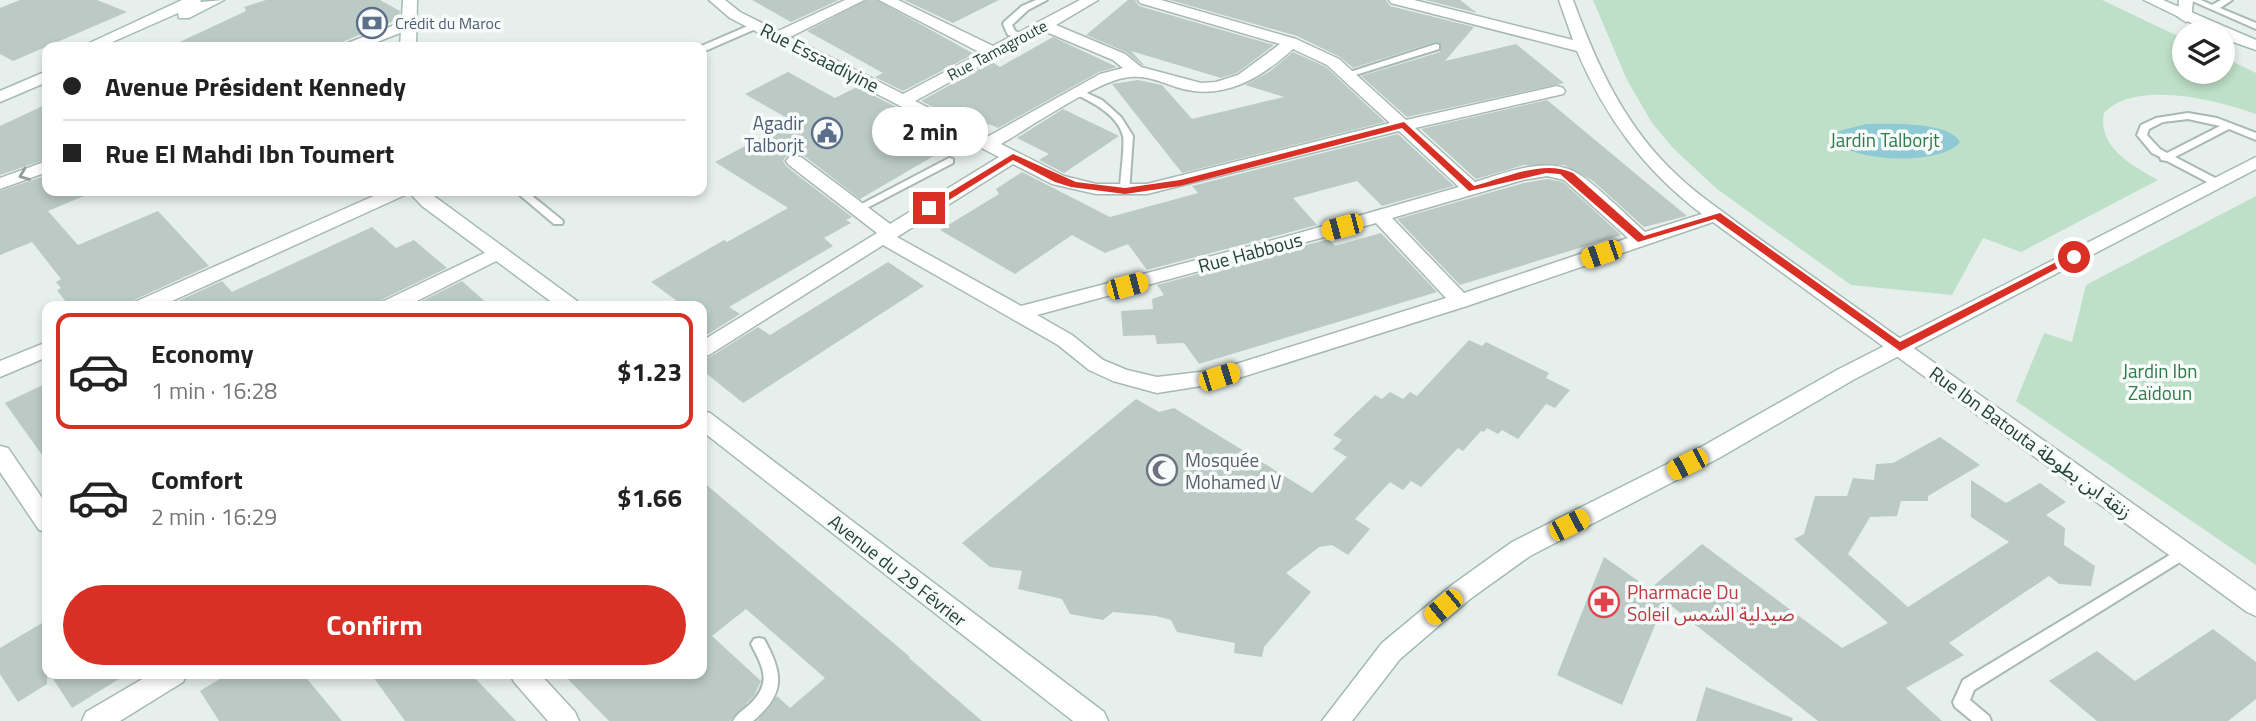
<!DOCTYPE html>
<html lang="en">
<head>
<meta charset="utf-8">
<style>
	:root { --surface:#fff; --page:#f2f2f2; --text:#222; --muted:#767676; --line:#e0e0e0; --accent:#d93025 }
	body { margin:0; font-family:"Titillium Web","Noto Sans Arabic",sans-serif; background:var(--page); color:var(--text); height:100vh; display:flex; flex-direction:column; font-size:26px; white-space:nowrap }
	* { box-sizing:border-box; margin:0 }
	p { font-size:23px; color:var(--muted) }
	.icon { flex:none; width:38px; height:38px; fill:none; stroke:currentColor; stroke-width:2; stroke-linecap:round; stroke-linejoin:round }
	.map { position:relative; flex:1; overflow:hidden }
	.side { position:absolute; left:42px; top:301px; width:665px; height:378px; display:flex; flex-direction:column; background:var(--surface); border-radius:14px; box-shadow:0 4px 10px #0003 }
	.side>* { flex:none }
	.banner { position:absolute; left:42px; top:42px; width:665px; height:154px; border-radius:14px; box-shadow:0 4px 10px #0003; display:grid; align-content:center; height:154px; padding:0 21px; background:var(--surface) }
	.fabs { position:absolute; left:2172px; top:21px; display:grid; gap:14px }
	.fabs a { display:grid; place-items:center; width:63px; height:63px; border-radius:50%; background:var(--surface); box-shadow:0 4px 10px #0003; font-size:35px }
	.end { position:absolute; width:32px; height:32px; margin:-16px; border:9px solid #d93025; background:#fff; box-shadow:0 0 0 4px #fff }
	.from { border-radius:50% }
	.bubble { position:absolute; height:49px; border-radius:24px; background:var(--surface); box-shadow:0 4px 10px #0003; font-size:23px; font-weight:700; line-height:49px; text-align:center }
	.car { position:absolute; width:21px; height:42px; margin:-21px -10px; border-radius:9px; box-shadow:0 0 5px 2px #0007; background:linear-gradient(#f5c518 24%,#345 0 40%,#f5c518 0 76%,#345 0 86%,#f5c518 0) }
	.banner b { display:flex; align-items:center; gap:24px; height:66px; font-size:26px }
	.banner b+b { border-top:2px solid var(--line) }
	.banner i { width:18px; height:18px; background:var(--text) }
	ul { padding:12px 0 0; list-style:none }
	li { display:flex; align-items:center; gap:21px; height:116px; margin:0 14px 10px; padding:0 7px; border:4px solid transparent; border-radius:14px }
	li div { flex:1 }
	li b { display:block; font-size:26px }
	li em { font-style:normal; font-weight:700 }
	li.active { border-color:var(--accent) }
	li>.icon { width:63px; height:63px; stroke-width:1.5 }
	.cta { display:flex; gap:14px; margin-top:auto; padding:14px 21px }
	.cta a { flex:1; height:80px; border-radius:42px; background:var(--accent); color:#fff; font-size:28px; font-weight:700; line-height:80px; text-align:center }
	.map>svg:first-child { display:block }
	.green { fill:#bfe0c8 }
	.water { fill:#8ec9d4 }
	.building { fill:#bbcac4 }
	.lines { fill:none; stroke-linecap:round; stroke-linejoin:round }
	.lane-casing { stroke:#a8b8b2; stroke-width:4 }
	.street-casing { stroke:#a8b8b2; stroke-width:3 }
	.secondary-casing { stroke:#a4bbb3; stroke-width:3 }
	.lane { fill:#fff; fill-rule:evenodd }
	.street { fill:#fff; fill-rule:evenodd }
	.secondary { fill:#fff; fill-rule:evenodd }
	.oneway { stroke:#92a09c }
	.route { fill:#d93025 }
	.labels { text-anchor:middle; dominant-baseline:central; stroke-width:7; stroke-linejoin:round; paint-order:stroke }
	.far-service-label { font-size:16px; fill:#4e5e75; stroke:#f7fbf9; text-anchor:start }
	.far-street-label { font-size:16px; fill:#24423a; stroke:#f7fbf9 }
	.street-label { font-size:19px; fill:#24423a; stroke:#f7fbf9 }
	.service-label { font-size:19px; fill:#4e5e75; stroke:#f7fbf9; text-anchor:end }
	.park-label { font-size:19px; fill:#2d7a4b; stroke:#f7fbf9 }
	.worship-label { font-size:19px; fill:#5b616d; stroke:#f7fbf9; text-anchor:start }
	.health-label { font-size:19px; fill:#be3a42; stroke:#f7fbf9; text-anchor:start }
</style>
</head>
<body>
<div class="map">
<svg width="2256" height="721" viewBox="0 0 2256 721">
	<rect width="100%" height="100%" fill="#e6efeb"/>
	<g class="green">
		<path d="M 1593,0 L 2102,0 L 2184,39 L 2184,72 L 2222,72 L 2223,57 L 2256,73 L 2256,114 C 2218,100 2135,79 2104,113 C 2097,147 2133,166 2158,180 L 2021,252 L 1983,238 L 1952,295 L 1851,285 L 1717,189 L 1673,148 L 1652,123 L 1627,80 Z"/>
		<polygon points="2256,196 2256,565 2016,401 2044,333 2072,342 2086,285"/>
	</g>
	<path class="water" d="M 1866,124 C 1888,124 1949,121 1960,142 C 1942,166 1850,163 1833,139 L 1835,132 Z"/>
	<g class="building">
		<polygon points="20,0 97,0 127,12 13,61 0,54 0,8"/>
		<polygon points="266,0 380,0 400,11 399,19 330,47 169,47 246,11 244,7"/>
		<polygon points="752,0 839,0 791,22"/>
		<polygon points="866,0 877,0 974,54 903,91 875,77 883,73 807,31"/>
		<polygon points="904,0 999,0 953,23"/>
		<polygon points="1128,0 1135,0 1139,6 1274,45 1237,73 1221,78 1131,51 1144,65 1142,65 1126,52 1086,35"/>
		<polygon points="1170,0 1386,0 1390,6 1474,27 1445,61 1516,44 1564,83 1407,117 1361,76 1440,52 1440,43 1435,42 1353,68 1340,57 1297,36"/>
		<polygon points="1425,0 1460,0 1477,13"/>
		<polygon points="1053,37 1117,67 1099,72 998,128 989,124 979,130 921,101 992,62 1000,67"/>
		<polygon points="1293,52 1326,67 1385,122 1182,173 1112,84 1138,80 1162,85 1192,119 1284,97 1245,85 1269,72"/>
		<polygon points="788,72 835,98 857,87 961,140 860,199 803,155 787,155 783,161 787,167 852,217 846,220 851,223 824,238 833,246 729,307 740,314 702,338 702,306 684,306 651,282 724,240 727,242 788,208 715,162 792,121 745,94"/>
		<polygon points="1547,100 1648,184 1687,216 1644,227 1593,181 1564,165 1524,165 1476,179 1421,129"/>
		<polygon points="47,104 47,159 0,175 0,126"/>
		<polygon points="1063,109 1119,136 1064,173 1039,160 1049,154 1017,138"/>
		<polygon points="1398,134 1454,186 1382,206 1357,181 1293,198 1317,225 1147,270 1128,244 1105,253 1072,235 1015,274 940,230 999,194 996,189 1022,172 1110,217 1198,193 1192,186"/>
		<polygon points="47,175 47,191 96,191 48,211 78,245 158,211 209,266 136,299 131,306 69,306 57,290 61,288 56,282 61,279 32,242 0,255 0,191"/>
		<polygon points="1547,179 1563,182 1621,235 1460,285 1397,219 1524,183"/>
		<polygon points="372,227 396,248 414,240 447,268 383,299 378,306 167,306 222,281 232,292"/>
		<polygon points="1381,233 1437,292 1199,364 1184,343 1157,344 1155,335 1123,336 1121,311 1153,309 1152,299 1164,295 1157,285 1329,239 1335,246"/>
		<polygon points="888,262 924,286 743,403 702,370 702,359 710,357 758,327 770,335"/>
		<polygon points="462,281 490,306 412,306"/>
		<polygon points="1469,340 1482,346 1486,342 1549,373 1546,378 1570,390 1555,408 1546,404 1518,439 1502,430 1498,434 1487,428 1484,432 1481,431 1463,451 1458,448 1421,487 1411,481 1403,490 1390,482 1355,519 1370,529 1348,555 1332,545 1319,547 1286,573 1311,592 1264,647 1262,657 1234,653 1235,643 1177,632 1171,620 1156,616 1113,612 1103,620 1070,614 1062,599 1018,589 1022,571 990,567 962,543 1136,399 1159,412 1174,408 1312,493 1347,457 1333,449 1342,440 1333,435 1375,395 1382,399 1390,392 1403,399 1410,392 1417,396"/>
		<polygon points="47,383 47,462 5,403"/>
		<polygon points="1940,437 1980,465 1928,496 1928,501 1901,501 1897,516 1870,517 1848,554 1908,607 2009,542 1971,517 1971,480 2006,503 2040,483 2066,502 2046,515 2065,528 2064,545 2095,566 2091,586 2059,584 2049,576 1949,643 1964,655 1906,688 1942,721 1818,721 1665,601 1622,705 1557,675 1604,557 1650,589 1702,544 1842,648 1888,623 1794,539 1804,534 1815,496 1847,496 1853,478 1874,480 1876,464 1893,463"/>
		<polygon points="702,481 910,657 909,658 982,721 757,721 777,696 790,708 825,678 746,609 712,636 761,681 754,696 730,721 609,721 563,674 702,674"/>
		<polygon points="47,620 47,684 18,702 0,674 0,648"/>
		<polygon points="2213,629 2256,662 2256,699 2228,721 2097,721 2049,681 2097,651 2135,681"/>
		<polygon points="50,674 127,674 72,708"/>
		<polygon points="228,674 303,674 342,721 219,721 200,691"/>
		<polygon points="371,674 471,674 516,721 405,721"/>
		<polygon points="1706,687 1793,718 1792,721 1696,721"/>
	</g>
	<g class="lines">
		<g class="lane-casing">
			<g id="lane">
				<polygon points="1036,0 1047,0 1028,10 1012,25 1015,31 1024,35 1024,39 1008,35 1003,24 1004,22 1022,6"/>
				<polygon points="2190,0 2201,0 2212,5 2221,0 2232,0 2220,8 2256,23 2256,29"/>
				<polygon points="757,22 761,25 760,27 705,51 702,52 702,47 699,47"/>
				<polygon points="1436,44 1439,45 1439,49 1352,76 1346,76 1344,74"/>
				<path d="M 1078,89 L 1102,100 L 1121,117 L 1133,136 L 1129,193 L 1121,193 L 1120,191 C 1120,179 1125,145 1123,136 C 1118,115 1092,102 1075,94 L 1075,90 Z"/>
				<path d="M 2188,113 L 2217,118 L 2256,133 L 2256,140 L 2229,129 L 2175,157 L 2219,180 L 2219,184 L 2211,184 L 2167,161 L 2161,160 L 2160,157 L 2152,153 L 2137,135 L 2141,125 L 2156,118 ZM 2188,119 L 2220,126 L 2167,153 L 2160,149 L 2147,135 L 2149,129 L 2163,122 Z"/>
				<polygon points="949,158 953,159 953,163 863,210 859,211 854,208"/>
				<polygon points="515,191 526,191 562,220 563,222 562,224 554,224"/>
				<polygon points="2183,547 2188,549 2190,553 2188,557 1974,690 1970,700 1989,716 1991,721 1972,721 1955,707 1953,702 1963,680"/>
				<path d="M 759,638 L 764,639 C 784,675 785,694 753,721 L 733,721 C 737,714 743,710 749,705 C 772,683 764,669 751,644 L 754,639 Z"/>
			</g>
		</g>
		<g class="street-casing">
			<g id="street">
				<path d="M 709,0 L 725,0 L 740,12 L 778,31 L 845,0 L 864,0 L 790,37 L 903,94 L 981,53 L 879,0 L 898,0 L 993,46 L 1080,0 L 1098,0 L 1056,25 L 1125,54 L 1141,67 L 1201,83 L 1216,82 L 1238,75 L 1280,44 L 1140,3 L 1138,0 L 1161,0 L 1296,39 L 1339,59 L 1406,120 L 1557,86 L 1563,88 L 1565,91 L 1563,94 L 1415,128 L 1475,182 C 1505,173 1545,156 1575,172 C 1594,182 1628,217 1645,232 L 1702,214 C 1644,170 1605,117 1577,51 L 1391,3 L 1389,0 L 1414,0 L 1573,40 L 1559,0 L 1573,0 C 1597,66 1626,129 1679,177 C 1700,197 1724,212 1747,230 L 2256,591 L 2256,616 L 2247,612 L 1713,222 L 1467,306 L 1226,382 L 1157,393 L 1113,381 L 1089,370 L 1058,345 L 883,245 L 709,355 L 702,357 L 702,341 L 877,233 L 789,165 L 786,161 L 789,157 L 801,157 L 890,224 L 999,157 L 730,18 ZM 1044,31 L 1113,60 L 1123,68 L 1100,74 L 987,137 L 915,101 ZM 1293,49 L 1327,65 L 1390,123 L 1147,184 L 1096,184 L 1064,176 L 1001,144 C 1030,127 1095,83 1124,78 C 1145,74 1157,81 1176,87 C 1222,102 1260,79 1293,49 ZM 1399,131 L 1459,187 L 1292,235 L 1021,306 L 897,237 L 1013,164 L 1052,184 L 1096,194 L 1147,194 ZM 1547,176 L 1564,180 L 1628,238 L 1464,293 L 1392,218 L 1523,180 ZM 1376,223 L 1446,298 L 1217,370 L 1157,377 L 1127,370 L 1103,360 L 1072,335 L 1037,315 Z"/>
				<polygon points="2179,0 2193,0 2191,20 2186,22 2178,17"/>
				<polygon points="408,20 413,22 416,25 413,28 364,47 343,47 345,44"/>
				<polygon points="47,161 47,172 0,189 0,178"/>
				<polygon points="385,191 408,191 405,195 161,306 134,306 137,301"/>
				<polygon points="497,247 504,249 507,253 504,257 407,306 381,306 384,301"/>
				<polygon points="47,342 47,357 0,377 0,361"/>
				<polygon points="0,446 8,448 47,505 47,532 39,530 0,472"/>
				<polygon points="151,674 187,674 183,682 120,721 82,721 86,712"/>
				<polygon points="510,674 540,674 575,712 579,721 548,721 514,682"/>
			</g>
		</g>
		<g class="secondary-casing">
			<g id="secondary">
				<polygon points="182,0 201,0 200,2 224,0 189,18 179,18 178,13 101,47 81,47"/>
				<polygon points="403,0 417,0 416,47 400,47"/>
				<polygon points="2144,0 2163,0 2256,40 2256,50 2222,38 2222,33 2212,33"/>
				<polygon points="47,71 47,82 0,102 0,91"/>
				<polygon points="2256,157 2256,169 1853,380 1719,458 1530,556 1470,599 1400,659 1352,721 1322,721 1382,643 1452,585 1512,542 1703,446 1837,370"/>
				<polygon points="408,191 427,191 577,301 580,306 557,306 422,206"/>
				<polygon points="702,411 710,413 1104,712 1108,721 1073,721 702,431"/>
			</g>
		</g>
		<use href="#lane" class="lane"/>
		<use href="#street" class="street"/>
		<use href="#secondary" class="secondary"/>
	</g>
	<defs><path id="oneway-chevron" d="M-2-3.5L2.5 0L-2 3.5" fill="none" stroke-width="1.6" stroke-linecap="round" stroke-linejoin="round" transform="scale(1.75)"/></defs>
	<use class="oneway" href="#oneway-chevron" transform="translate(24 175) rotate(159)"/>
	<path class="route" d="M 1404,122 L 1474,186 C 1505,178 1543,159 1573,173 L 1644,236 L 1720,213 L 1900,342 L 2070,255 L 2079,257 L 1900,351 L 1715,219 L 1638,242 L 1560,174 L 1546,173 L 1469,191 L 1402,128 L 1180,186 L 1125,194 L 1071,187 L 1055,182 L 1013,160 L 933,210 L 924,208 L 1013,154 L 1076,182 L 1125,188 L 1180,180 Z"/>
	<defs>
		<g id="bank-ring" transform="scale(1.575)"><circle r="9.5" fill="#f7fbf9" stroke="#5c6f8a" stroke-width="1.5"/><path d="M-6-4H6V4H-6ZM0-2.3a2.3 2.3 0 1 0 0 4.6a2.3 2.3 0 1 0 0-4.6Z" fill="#5c6f8a"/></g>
		<g id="civic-ring" transform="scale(1.575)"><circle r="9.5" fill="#f7fbf9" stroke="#5c6f8a" stroke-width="1.5"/><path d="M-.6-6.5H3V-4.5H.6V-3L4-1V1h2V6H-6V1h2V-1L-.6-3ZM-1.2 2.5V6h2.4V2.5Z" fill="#5c6f8a"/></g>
		<g id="mosque-ring" transform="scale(1.575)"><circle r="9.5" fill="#f7fbf9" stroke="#6b7280" stroke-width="1.5"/><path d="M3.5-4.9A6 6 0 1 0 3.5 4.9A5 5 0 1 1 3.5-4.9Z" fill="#6b7280"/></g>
		<g id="pharmacy-ring" transform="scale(1.575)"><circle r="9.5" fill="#f7fbf9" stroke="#e0444e" stroke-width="1.5"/><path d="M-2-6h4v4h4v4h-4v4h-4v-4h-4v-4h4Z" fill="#e0444e"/></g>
	</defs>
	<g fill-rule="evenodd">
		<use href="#bank-ring" x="372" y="23"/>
		<use href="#civic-ring" x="827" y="133"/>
		<use href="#mosque-ring" x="1162" y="470"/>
		<use href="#pharmacy-ring" x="1604" y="602"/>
	</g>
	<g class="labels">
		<g class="far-service-label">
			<text x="395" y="23">Crédit du Maroc</text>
		</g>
		<g class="far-street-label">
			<text transform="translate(997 50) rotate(-28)">Rue Tamagroute</text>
		</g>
		<g class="street-label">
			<text transform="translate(820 57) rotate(27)">Rue Essaadiyine</text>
			<text transform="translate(1250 252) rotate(-15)">Rue Habbous</text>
			<text transform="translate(2031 442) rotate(36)">Rue Ibn Batouta زنقة ابن بطوطة</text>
			<text transform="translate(898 570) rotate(38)">Avenue du 29 Février</text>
		</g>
		<g class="service-label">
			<text x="804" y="122">Agadir<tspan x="804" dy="22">Talborjt</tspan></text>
		</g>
		<g class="park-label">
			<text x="1885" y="139">Jardin Talborjt</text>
			<text x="2160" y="370">Jardin Ibn<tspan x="2160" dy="22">Zaïdoun</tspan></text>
		</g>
		<g class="worship-label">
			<text x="1185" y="459">Mosquée<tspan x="1185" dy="22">Mohamed V</tspan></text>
		</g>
		<g class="health-label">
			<text x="1627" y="591">Pharmacie Du<tspan x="1627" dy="22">Soleil صيدلية الشمس</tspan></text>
		</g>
	</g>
</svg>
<div class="fabs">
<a><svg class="icon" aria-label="layers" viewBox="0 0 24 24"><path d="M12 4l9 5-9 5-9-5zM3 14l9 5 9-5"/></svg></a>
</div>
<i class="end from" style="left:2074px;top:257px"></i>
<i class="end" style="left:929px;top:208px"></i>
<div class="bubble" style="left:872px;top:107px;width:116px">2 min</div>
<i class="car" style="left:1342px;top:227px;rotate:255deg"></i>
<i class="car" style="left:1601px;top:254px;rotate:251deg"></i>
<i class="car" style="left:1127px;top:286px;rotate:75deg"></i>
<i class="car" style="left:1219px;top:377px;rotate:72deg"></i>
<i class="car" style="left:1687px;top:464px;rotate:243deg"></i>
<i class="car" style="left:1569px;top:525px;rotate:63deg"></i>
<i class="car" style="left:1443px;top:607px;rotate:230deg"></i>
<div class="banner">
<b><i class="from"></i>Avenue Président Kennedy</b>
<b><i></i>Rue El Mahdi Ibn Toumert</b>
</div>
<section class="side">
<ul>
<li class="active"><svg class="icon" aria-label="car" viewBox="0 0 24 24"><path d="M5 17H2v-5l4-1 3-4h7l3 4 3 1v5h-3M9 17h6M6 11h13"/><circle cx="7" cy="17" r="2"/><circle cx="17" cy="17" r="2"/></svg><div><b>Economy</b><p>1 min · 16:28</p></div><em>$1.23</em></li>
<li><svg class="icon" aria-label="car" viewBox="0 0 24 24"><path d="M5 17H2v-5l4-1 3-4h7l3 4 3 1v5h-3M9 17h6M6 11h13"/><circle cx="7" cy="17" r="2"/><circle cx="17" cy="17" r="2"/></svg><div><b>Comfort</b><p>2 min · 16:29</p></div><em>$1.66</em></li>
</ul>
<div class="cta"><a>Confirm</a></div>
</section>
</div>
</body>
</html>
